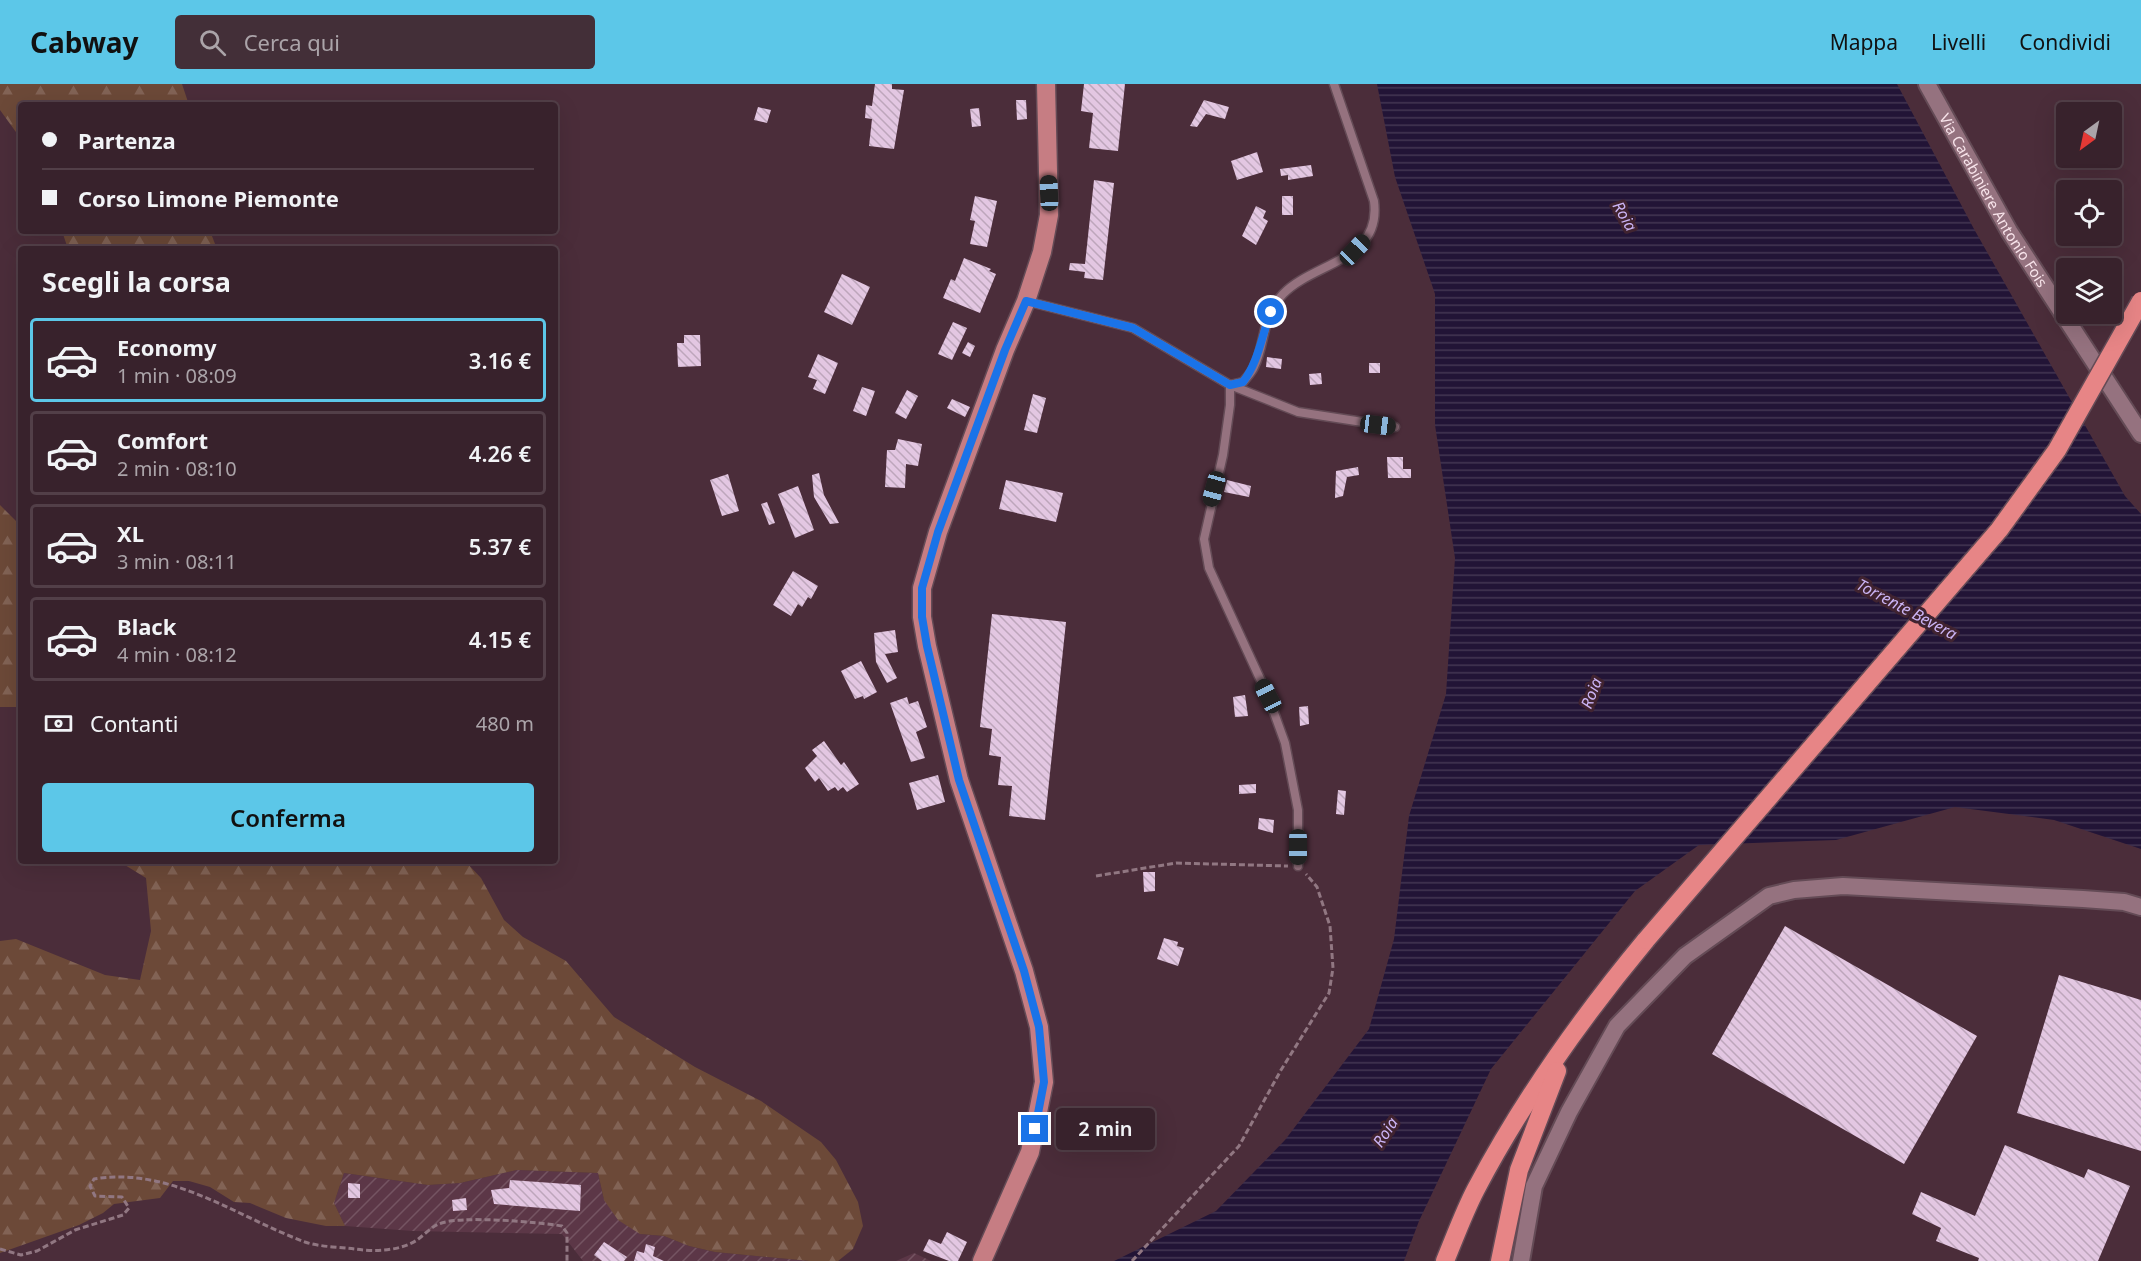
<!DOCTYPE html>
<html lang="it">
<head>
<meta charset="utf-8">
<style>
	:root { --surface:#38222c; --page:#432f38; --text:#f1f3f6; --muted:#aba4a9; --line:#523f48; --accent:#5cc7e8 }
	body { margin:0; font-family:"Noto Sans",sans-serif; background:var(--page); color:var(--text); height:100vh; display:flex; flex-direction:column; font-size:22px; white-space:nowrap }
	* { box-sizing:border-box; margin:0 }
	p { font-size:20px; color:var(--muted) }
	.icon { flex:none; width:33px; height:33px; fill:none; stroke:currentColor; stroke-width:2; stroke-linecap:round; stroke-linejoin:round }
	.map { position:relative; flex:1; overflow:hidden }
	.panel { position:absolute; left:18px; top:162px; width:540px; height:618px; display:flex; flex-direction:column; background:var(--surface); border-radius:6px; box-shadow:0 6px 24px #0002,0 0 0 2px var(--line) }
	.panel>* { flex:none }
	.top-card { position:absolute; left:18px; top:18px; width:540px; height:132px; border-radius:6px; box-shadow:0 6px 24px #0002,0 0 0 2px var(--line); display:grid; align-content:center; height:132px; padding:0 24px; background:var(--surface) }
	.needle { width:39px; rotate:213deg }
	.controls { position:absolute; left:2056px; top:18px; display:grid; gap:12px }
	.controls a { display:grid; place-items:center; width:66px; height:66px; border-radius:6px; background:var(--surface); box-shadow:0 6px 24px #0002,0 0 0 2px var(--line); font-size:30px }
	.end { position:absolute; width:27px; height:27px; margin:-14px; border:8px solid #1a73e8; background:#fff; box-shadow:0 0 0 3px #fff }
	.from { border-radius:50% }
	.bubble { position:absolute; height:42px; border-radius:6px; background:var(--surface); box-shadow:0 6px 24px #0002,0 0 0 2px var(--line); font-size:20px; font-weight:600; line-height:42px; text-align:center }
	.car { position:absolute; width:18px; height:36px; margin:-18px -9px; border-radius:8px; box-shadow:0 0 4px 2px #0007; background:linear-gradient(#222 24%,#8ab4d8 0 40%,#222 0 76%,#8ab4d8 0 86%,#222 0) }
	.top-card b { display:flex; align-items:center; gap:21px; height:57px; font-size:22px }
	.top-card b+b { border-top:2px solid var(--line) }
	.top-card i { width:15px; height:15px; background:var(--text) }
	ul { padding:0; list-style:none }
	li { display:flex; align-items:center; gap:18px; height:84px; margin:0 12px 9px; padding:0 12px; border:3px solid var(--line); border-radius:6px }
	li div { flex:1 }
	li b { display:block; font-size:22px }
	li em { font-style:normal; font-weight:600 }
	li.active { border-color:var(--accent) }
	li>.icon { width:54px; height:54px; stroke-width:1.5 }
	h2 { padding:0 24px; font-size:27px; line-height:72px }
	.pay { display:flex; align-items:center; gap:15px; height:66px; padding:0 24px; font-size:22px }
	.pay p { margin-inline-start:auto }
	.action { display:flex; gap:12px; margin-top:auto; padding:12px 24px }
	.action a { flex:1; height:69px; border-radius:6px; background:var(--accent); color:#111; font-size:24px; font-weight:600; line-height:69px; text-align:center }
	header { display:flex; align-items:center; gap:36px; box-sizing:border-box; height:84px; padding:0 30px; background:var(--accent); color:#111 }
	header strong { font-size:28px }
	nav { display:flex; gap:33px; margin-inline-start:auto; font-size:21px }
	.search { width:420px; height:54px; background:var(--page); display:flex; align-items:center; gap:15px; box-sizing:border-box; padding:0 21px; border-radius:6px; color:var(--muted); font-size:22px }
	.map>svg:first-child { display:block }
	.industrial { fill:url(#industrial-furrows) }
	.forest { fill:url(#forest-firs) }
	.water { fill:url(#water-rules) }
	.building { fill:url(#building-back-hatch) }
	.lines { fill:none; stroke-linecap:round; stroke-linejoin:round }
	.lane-casing { stroke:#644b56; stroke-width:11 }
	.street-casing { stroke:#644b56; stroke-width:20 }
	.primary-casing { stroke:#644b56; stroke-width:21 }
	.highway-casing { stroke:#644b56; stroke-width:21 }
	.path { stroke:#917782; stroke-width:3; stroke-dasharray:6 3; stroke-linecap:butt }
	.lane { stroke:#95727f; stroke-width:8 }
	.street { stroke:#95727f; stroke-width:16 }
	.primary { stroke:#c67d83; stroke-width:18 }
	.highway { stroke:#e78586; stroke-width:18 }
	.highway-bridge-casing { stroke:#644b56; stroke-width:21; stroke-linecap:butt }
	.highway-bridge { stroke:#e78586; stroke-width:18 }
	.route { stroke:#1a73e8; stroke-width:8 }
	.labels { text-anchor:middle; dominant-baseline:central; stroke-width:6; stroke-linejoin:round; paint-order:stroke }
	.street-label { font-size:15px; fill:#f8e4eb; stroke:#402330 }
	.water-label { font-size:16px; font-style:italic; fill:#cbb4f5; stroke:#402330 }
</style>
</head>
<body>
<header>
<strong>Cabway</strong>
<div class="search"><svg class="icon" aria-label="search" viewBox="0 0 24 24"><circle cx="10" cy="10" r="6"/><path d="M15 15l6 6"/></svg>Cerca qui</div>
<nav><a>Mappa</a><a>Livelli</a><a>Condividi</a></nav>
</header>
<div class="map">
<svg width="2141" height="1177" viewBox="0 0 2141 1177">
	<defs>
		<pattern id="industrial-furrows" width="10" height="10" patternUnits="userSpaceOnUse" patternTransform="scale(1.5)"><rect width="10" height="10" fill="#5c3747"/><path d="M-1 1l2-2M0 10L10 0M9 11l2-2" fill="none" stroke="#745462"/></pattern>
		<pattern id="forest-firs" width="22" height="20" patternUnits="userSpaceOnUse" patternTransform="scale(1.5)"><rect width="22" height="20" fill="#6c4938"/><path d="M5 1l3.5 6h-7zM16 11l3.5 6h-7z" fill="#826355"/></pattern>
		<pattern id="water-rules" width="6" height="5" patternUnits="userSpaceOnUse" patternTransform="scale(1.5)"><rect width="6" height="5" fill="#221436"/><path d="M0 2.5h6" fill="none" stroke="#433653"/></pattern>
		<pattern id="building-back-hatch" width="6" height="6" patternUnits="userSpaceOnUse" patternTransform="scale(1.5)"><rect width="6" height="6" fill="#e3c7e2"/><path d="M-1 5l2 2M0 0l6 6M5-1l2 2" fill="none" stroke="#bda6bb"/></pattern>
	</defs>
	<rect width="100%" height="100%" fill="#4b2d3a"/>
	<g class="industrial">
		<polygon points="517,1086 598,1089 604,1116 640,1150 664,1152 689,1162 715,1168 810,1177 583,1177 562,1150 413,1147 345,1142 334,1119 344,1089 428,1101 460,1099"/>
		<polygon points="914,1169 931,1177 896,1177"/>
	</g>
	<g class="forest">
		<polygon points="0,0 182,0 189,21 21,21 21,55 0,26"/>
		<polygon points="62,147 210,147 217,165 68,165"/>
		<polygon points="0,421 21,442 21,623 0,623"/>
		<polygon points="112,777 465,777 481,794 504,836 523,853 566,877 614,933 695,983 761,1017 821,1058 836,1076 858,1118 863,1142 853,1165 838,1177 810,1177 715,1168 689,1162 664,1152 640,1150 618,1136 604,1116 598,1089 517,1086 460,1099 428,1101 344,1089 334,1119 345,1142 326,1142 286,1134 250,1119 234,1118 210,1103 189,1097 173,1097 160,1114 114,1120 103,1129 79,1141 0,1169 0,857 16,855 105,891 140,896 151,847 146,794 120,778"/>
	</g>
	<polygon class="water" points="1377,0 1897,0 1974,145 2125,412 2141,430 2141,765 2054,736 1955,723 1836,756 1699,761 1635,807 1491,985 1419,1137 1404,1177 1114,1177 1216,1127 1285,1056 1369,945 1394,855 1409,732 1446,610 1455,474 1435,341 1435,210 1395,93"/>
	<g class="building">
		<polygon points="875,0 892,0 892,5 904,6 894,65 869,62 872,35 865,34 866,21 872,22"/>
		<polygon points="1084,0 1125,0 1118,67 1089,64 1093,29 1081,27"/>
		<polygon points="1016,16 1026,16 1027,35 1017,36"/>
		<polygon points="1204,16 1229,23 1225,35 1206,30 1197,43 1190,42"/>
		<polygon points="758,23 771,26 767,39 754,36"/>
		<polygon points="979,24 981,42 972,43 970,25"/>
		<polygon points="1257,68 1263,88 1237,96 1231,77"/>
		<polygon points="1311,81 1313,92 1288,96 1288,91 1281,92 1280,85"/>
		<polygon points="1094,96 1114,99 1103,196 1084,194 1085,188 1069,186 1070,179 1085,180"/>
		<polygon points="975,112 997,117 987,163 970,160 975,137 970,136"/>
		<rect x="1282" y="112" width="11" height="19"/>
		<polygon points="1256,122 1266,127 1263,134 1268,137 1256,161 1242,152"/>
		<polygon points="964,174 991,185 989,187 996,190 980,229 943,214 951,195 955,197"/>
		<polygon points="842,190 870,203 852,241 824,228"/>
		<polygon points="953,238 967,244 952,276 938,270"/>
		<polygon points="684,251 700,251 701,282 678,283 677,259 684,259"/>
		<polygon points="968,258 975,262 970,273 962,269"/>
		<polygon points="818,270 838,279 825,310 813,305 817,296 808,293"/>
		<polygon points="1267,273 1282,275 1281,285 1266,283"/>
		<rect x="1369" y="279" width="11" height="10"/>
		<polygon points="1321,289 1322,300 1310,301 1309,290"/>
		<polygon points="862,303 875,307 866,332 853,327"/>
		<polygon points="907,306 918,312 906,335 895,329"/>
		<polygon points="1033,310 1046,314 1037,349 1024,346"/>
		<polygon points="952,315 970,323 965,333 947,324"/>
		<polygon points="898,355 922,360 918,382 906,380 905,404 885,403 887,366 895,366"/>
		<polygon points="1387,373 1403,373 1403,385 1411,385 1411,394 1388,394"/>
		<polygon points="1358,383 1359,391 1347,393 1343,412 1335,414 1336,387"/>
		<polygon points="819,389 824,411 839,439 830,440 814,413 812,391"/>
		<polygon points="728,390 739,427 722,432 710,396"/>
		<polygon points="1006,396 1063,409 1056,438 999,425"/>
		<polygon points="1227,396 1251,402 1249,413 1224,408"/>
		<polygon points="798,402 814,446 795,454 778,410"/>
		<polygon points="767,418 775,439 769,441 761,420"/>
		<polygon points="793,487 818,502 811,515 808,513 802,523 798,520 791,532 773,521"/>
		<polygon points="992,530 1066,538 1045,736 1009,732 1012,702 998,701 1001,673 989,671 992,645 980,643"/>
		<polygon points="895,546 898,568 885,570 897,594 887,599 876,578 874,549"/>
		<polygon points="861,577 877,608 864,615 863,612 855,615 841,587"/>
		<polygon points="1245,611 1248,632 1235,633 1233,613"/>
		<polygon points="907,613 909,620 918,617 927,643 916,648 925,674 911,678 890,619"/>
		<polygon points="1308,622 1309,640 1300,642 1299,623"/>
		<polygon points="824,657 841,681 844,678 859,700 847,708 843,703 838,707 835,703 828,707 819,694 815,698 805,684 817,672 812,666"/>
		<polygon points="938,691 945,718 917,726 909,699"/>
		<polygon points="1256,700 1256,709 1239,710 1239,701"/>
		<polygon points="1338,706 1346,707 1344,731 1336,730"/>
		<polygon points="1259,734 1274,736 1273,749 1258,745"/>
		<polygon points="1143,788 1155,788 1155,807 1144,808"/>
		<polygon points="1785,842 1977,952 1904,1080 1712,970"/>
		<polygon points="1164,854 1178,858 1177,862 1184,864 1178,882 1157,875"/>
		<polygon points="2059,891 2141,916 2141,1067 2017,1029"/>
		<polygon points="2005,1061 2084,1094 2088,1085 2130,1102 2098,1177 1978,1177 1979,1174 1936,1157 1941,1144 1912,1130 1921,1108 1975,1132"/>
		<polygon points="510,1096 581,1101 580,1127 494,1120 491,1106 509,1104"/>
		<polygon points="348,1099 360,1100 360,1114 348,1114"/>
		<polygon points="466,1114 467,1126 453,1127 452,1116"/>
		<polygon points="947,1148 967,1158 958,1177 949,1177 923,1167 929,1155 941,1160"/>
		<polygon points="604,1158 627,1173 624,1177 602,1177 594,1171"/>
		<polygon points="646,1160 655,1163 653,1172 664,1177 634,1177 637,1167 644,1169"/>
	</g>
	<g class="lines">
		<g class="lane-casing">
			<g id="lane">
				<polyline points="1026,217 1133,244 1230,301 1298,328 1395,343"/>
				<path d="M 1298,782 L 1298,726 L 1285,659 L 1268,612 L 1209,484 L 1204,455 L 1223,371 L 1230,321 L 1230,301 L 1243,298 C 1247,293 1252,288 1254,283 C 1266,259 1261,233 1283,210 C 1314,178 1382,177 1374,117 L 1334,0"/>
			</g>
		</g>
		<g class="street-casing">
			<g id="street">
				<path id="s1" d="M 1927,0 L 2009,147 L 2141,350"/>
				<polyline points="1521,1177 1534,1102 1569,1028 1617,942 1685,872 1769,812 1794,806 1843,802 2083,815 2124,818 2141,823"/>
			</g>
		</g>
		<g class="primary-casing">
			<polyline id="primary" points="982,1177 1030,1068 1044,998 1039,943 1024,887 959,696 927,562 922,533 922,504 938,448 1005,266 1026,217 1042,168 1049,131 1046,0"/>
		</g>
		<g class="highway-casing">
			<g id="highway">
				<path d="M 1445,1177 C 1455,1153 1464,1128 1476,1105 C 1523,1016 1582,933 1646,856"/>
				<polyline points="1500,1177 1519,1086 1557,987"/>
			</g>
		</g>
		<g class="path">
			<polyline points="1096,792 1176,779 1288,782"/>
			<path d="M 0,1165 L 21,1171 L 37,1167 L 75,1146 L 123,1131 L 129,1124 L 122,1113 L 95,1112 L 90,1102 L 94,1095 C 170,1082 237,1133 305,1158 C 320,1163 339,1163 355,1165 C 375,1168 400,1167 417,1156 C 424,1151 431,1143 439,1140 C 458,1131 539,1138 562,1142 L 567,1149 L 567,1177"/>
			<polyline points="1132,1177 1239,1062 1281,986 1329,909 1333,884 1330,842 1317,803 1306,790"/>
		</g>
		<use href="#lane" class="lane"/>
		<use href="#street" class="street"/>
		<use href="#primary" class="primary"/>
		<use href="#highway" class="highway"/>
		<g class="highway-bridge-casing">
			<polyline id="highway-bridge" points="1646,856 1999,446 2057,366 2141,217"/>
		</g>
		<use href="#highway-bridge" class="highway-bridge"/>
	</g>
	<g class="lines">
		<path class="route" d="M 1035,1045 L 1044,998 L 1039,943 L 1024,887 L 959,696 L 927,562 L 922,533 L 922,504 L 938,448 L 1005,266 L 1026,217 L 1133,244 L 1230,301 L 1243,298 C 1259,277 1261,253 1271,228"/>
	</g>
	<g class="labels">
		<g class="street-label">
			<text stroke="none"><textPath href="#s1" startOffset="134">Via Carabiniere Antonio Fois</textPath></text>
		</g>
		<g class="water-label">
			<text transform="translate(1625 132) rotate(60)">Roia</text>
			<text transform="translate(1907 525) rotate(28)">Torrente Bevera</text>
			<text transform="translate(1591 609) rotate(-69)">Roia</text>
			<text transform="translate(1385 1048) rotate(-57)">Roia</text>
		</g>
	</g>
</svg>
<div class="controls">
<a><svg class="needle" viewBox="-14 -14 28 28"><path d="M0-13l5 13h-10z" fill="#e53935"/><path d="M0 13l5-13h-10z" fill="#aba4a9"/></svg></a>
<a><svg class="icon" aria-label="locate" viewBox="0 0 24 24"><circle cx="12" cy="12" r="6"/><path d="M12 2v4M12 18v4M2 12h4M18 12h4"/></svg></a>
<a><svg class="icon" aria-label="layers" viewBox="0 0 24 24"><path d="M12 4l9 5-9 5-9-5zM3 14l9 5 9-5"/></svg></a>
</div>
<i class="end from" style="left:1271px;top:228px"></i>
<i class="end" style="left:1035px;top:1045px"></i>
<div class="bubble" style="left:1056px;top:1024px;width:99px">2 min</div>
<i class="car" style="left:1049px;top:109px;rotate:358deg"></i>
<i class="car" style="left:1355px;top:166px;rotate:44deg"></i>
<i class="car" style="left:1378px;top:341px;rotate:97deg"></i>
<i class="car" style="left:1214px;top:405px;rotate:195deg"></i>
<i class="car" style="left:1268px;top:612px;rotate:333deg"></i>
<i class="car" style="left:1298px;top:763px;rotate:180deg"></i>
<div class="top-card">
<b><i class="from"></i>Partenza</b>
<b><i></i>Corso Limone Piemonte</b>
</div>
<section class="panel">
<h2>Scegli la corsa</h2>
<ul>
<li class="active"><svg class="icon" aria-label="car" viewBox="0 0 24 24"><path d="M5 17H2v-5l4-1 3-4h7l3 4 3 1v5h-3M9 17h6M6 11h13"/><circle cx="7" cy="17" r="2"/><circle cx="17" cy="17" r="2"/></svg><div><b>Economy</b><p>1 min · 08:09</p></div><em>3.16 €</em></li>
<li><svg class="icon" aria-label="car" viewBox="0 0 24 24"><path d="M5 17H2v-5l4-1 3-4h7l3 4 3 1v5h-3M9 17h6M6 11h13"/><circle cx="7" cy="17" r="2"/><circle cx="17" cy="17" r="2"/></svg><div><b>Comfort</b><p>2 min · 08:10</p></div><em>4.26 €</em></li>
<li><svg class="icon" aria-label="car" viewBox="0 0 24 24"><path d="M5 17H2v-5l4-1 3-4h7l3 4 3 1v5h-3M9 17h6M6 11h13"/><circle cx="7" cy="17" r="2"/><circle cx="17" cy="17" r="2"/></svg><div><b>XL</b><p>3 min · 08:11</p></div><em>5.37 €</em></li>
<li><svg class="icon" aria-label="car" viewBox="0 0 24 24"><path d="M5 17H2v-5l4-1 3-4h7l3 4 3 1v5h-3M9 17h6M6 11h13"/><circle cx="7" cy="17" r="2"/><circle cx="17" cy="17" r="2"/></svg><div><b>Black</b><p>4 min · 08:12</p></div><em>4.15 €</em></li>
</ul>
<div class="pay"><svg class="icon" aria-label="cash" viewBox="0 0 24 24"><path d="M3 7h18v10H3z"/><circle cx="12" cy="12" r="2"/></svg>Contanti<p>480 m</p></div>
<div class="action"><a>Conferma</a></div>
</section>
</div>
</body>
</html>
